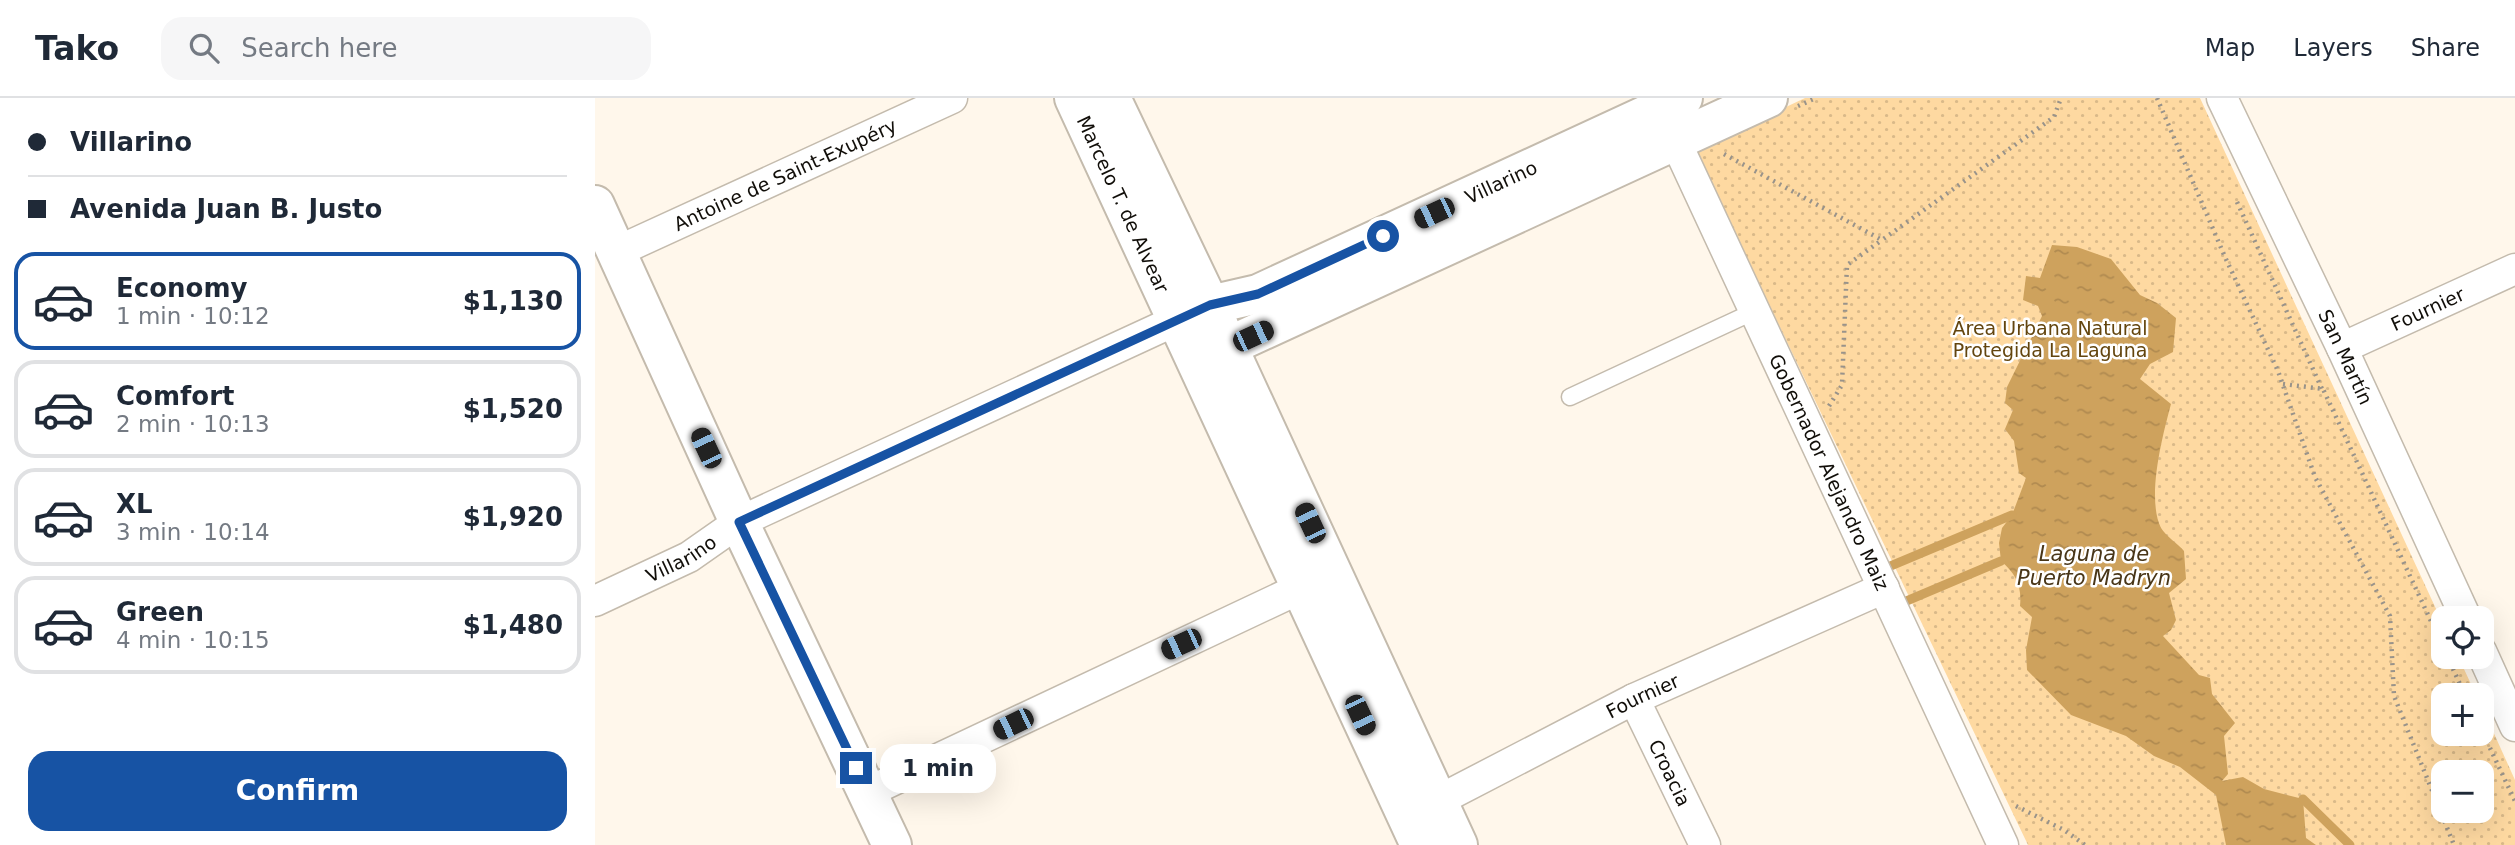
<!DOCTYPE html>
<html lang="en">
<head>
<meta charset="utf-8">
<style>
	:root { --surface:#fff; --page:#f6f6f7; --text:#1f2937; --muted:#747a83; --line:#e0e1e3; --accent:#1753a4 }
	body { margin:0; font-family:"DejaVu Sans",sans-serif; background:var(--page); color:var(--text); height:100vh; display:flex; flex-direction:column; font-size:26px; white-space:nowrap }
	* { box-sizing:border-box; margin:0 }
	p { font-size:23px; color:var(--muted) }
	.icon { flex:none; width:38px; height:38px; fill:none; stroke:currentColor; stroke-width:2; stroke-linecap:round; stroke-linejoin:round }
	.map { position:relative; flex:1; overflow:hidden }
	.panel { display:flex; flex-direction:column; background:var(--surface); width:595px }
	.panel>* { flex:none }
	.top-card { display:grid; align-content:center; height:154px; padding:0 28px; background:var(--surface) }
	.tools { position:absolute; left:1836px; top:508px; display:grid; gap:14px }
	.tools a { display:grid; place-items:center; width:63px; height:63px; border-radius:14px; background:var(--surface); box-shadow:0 7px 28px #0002; font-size:35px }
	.end { position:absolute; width:32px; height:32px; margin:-16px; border:9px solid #1753a4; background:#fff; box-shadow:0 0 0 4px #fff }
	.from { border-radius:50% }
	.bubble { position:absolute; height:49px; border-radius:21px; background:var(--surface); box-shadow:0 7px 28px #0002; font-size:23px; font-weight:700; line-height:49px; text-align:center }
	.car { position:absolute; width:21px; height:42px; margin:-21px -10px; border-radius:9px; box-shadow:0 0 5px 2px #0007; background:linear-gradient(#222 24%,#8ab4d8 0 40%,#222 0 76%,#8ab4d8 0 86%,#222 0) }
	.top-card b { display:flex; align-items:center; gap:24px; height:66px; font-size:26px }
	.top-card b+b { border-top:2px solid var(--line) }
	.top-card i { width:18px; height:18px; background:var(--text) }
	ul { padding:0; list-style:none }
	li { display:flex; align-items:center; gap:21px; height:98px; margin:0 14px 10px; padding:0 14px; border:4px solid var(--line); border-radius:21px }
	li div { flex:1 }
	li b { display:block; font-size:26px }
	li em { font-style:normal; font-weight:700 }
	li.current { border-color:var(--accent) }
	li>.icon { width:63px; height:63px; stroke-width:1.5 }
	.cta { display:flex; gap:14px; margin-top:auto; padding:14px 28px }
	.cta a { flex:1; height:80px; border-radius:21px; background:var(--accent); color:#fff; font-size:28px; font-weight:700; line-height:80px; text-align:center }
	header { display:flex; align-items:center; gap:42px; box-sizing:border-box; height:98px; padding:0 35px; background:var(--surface); border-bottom:2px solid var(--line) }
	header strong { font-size:33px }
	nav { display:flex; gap:38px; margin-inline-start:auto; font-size:24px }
	.search { width:490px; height:63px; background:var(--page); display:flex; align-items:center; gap:18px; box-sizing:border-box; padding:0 24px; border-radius:21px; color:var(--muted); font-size:26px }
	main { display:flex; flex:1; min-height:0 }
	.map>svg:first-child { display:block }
	.green { fill:url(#green-dots); fill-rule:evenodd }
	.water { fill:url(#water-ripples) }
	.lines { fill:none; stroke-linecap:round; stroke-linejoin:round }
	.stream { stroke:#cea25d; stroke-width:9 }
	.lane-casing { stroke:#c4bbad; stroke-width:19 }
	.street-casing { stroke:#c4bbad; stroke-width:33 }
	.secondary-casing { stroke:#c4bbad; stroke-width:42 }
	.path { stroke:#99938a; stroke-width:4.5; stroke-dasharray:2 5; stroke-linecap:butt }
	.lane { stroke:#fff; stroke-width:16 }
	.street { stroke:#fff; stroke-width:30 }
	.secondary { stroke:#fff; stroke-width:38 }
	.route { stroke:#1753a4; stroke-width:9 }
	.labels { text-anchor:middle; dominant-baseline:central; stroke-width:5; stroke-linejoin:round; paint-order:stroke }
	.street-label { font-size:19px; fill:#110e09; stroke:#fff }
	.park-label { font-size:19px; fill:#63450e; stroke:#fff }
	.water-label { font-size:21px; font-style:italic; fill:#493618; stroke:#fff }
</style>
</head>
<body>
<header>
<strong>Tako</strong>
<div class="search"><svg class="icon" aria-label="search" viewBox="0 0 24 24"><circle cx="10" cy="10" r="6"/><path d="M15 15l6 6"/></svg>Search here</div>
<nav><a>Map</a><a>Layers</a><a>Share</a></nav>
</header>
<main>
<section class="panel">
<div class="top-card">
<b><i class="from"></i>Villarino</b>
<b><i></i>Avenida Juan B. Justo</b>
</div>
<ul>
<li class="current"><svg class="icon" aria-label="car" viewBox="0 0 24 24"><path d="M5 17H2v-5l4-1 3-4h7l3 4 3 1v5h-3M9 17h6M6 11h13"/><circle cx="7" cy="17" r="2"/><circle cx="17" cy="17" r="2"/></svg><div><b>Economy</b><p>1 min · 10:12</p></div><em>$1,130</em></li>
<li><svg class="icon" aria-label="car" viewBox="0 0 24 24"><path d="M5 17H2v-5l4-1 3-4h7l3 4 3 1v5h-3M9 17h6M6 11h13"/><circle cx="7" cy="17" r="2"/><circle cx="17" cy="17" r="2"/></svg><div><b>Comfort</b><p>2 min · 10:13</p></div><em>$1,520</em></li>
<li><svg class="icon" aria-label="car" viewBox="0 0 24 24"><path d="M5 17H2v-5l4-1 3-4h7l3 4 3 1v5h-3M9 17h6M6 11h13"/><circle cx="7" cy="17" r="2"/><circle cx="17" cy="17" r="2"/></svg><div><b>XL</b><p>3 min · 10:14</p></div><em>$1,920</em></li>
<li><svg class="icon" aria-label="car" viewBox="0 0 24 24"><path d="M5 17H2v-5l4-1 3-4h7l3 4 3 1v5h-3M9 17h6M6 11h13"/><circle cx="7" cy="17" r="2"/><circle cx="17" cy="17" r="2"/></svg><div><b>Green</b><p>4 min · 10:15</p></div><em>$1,480</em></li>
</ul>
<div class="cta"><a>Confirm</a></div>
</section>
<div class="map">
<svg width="1920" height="747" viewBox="0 0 1920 747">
	<defs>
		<pattern id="green-dots" width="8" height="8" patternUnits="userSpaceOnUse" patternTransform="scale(1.75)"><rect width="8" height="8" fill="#fed9a1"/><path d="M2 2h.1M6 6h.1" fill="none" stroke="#d9b989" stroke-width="1.8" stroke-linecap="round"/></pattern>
		<pattern id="water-ripples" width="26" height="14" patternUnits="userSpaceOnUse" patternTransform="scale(1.75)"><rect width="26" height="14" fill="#cea25d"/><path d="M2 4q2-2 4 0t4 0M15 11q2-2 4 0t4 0" fill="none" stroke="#b08a50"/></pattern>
	</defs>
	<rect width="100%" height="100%" fill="#fff7eb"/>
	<path class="green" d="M 1210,0 L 1605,0 L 1848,526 L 1848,558 L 1863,558 L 1881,597 L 1848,597 L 1848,635 L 1886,635 L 1887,609 L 1920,682 L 1920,747 L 1433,747 L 1100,52 ZM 1848,674 L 1886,674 L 1886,712 L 1848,712 Z"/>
	<path class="water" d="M 1457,147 L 1482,149 L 1516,161 L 1545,197 L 1562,205 L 1581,220 L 1578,254 L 1555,266 L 1545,281 L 1576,306 C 1568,336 1551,400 1566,430 C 1571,438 1583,446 1589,453 L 1591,481 L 1574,495 L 1581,522 L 1576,532 L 1568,538 L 1604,577 L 1615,580 L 1617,596 L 1640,625 L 1629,638 L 1633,676 L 1627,683 L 1648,679 L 1669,691 L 1708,701 L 1711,740 L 1721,747 L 1631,747 L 1621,697 L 1585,669 L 1559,658 L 1531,638 L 1476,617 L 1432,572 L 1431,552 L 1437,519 L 1425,508 C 1427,488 1421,476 1406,463 L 1404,445 L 1407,430 L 1417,417 L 1431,380 L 1424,375 L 1419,343 L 1410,331 L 1418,312 L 1410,305 L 1412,289 L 1447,218 L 1443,208 L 1428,202 L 1431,178 L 1445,180 Z"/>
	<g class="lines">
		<g class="stream">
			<polyline points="1286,472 1417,417"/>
			<polyline points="1302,507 1406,463"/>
			<polyline points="1708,701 1755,747"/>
		</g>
		<g class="lane-casing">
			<polyline id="lane" points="975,299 1160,213"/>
		</g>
		<g class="street-casing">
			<g id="street">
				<path id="s1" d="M 1627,0 L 1747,250 L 1871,520"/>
				<path id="s2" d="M 1072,25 L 1408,747"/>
				<path id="s3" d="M 21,154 L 357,0"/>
				<path id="s4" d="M 1747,250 L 1920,171"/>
				<path id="s5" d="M 0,503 L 94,459 L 144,424 L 582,222"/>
				<polyline points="1886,553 1920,628"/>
				<path id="s6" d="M 1039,601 L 1110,747"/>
				<polyline points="273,694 725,481"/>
				<path id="s7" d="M 825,712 L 1039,601 L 1289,490"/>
			</g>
		</g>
		<g class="secondary-casing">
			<g id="secondary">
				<path id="s8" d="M 479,0 L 825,747"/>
				<polyline points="516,0 615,207 633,249 863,747"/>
				<polyline points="0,107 144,424 297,747"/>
				<path id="s9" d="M 594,217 L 615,207 L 663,196 L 1088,0"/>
				<polyline points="610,259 1173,0"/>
			</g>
		</g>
		<g class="path">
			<polyline points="1562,0 1630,159 1683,273 1720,379 1795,518 1799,598 1859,747"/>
			<polyline points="1203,8 1221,0"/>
			<polyline points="1129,56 1287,142 1459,19 1466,0"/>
			<polyline points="1642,104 1727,291"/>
			<polyline points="1688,286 1728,291 1848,549"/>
			<polyline points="1234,308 1247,287 1252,167 1287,142"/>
			<polyline points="1852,558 1870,597"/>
			<polyline points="1886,631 1920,703"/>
			<polyline points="1421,708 1469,732 1490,747"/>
		</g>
		<use href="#lane" class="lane"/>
		<use href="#street" class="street"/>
		<use href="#secondary" class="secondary"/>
	</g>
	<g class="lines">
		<polyline class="route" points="261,670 144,424 615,207 663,196 788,138"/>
	</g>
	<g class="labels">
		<g class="street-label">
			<text stroke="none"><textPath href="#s3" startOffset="186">Antoine de Saint-Exupéry</textPath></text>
			<text stroke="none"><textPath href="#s9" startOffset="340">Villarino</textPath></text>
			<text stroke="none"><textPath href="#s8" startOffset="117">Marcelo T. de Alvear</textPath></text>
			<text stroke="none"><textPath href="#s4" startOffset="94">Fournier</textPath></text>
			<text stroke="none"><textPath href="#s1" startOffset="287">San Martín</textPath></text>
			<text stroke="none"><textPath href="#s2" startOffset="385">Gobernador Alejandro Maiz</textPath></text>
			<text stroke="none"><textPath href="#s5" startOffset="96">Villarino</textPath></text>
			<text stroke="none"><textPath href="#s7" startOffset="250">Fournier</textPath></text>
			<text stroke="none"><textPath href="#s6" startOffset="82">Croacia</textPath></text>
		</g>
		<g class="park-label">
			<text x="1455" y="230">Área Urbana Natural<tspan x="1455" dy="22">Protegida La Laguna</tspan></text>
		</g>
		<g class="water-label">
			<text x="1499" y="456">Laguna de<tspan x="1499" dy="24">Puerto Madryn</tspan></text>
		</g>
	</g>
</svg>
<div class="tools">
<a><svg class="icon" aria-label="locate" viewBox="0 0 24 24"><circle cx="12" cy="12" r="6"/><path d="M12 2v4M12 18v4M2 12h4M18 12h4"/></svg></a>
<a>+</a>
<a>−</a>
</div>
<i class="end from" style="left:788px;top:138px"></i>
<i class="end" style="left:261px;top:670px"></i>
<div class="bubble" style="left:285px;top:646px;width:116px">1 min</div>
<i class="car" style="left:839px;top:115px;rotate:245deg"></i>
<i class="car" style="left:658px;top:238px;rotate:65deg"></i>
<i class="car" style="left:111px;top:350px;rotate:335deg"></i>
<i class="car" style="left:715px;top:425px;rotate:335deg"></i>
<i class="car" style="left:586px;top:546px;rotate:245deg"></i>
<i class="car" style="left:765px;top:617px;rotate:155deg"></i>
<i class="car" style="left:418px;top:626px;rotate:244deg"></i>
</div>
</main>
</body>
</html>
